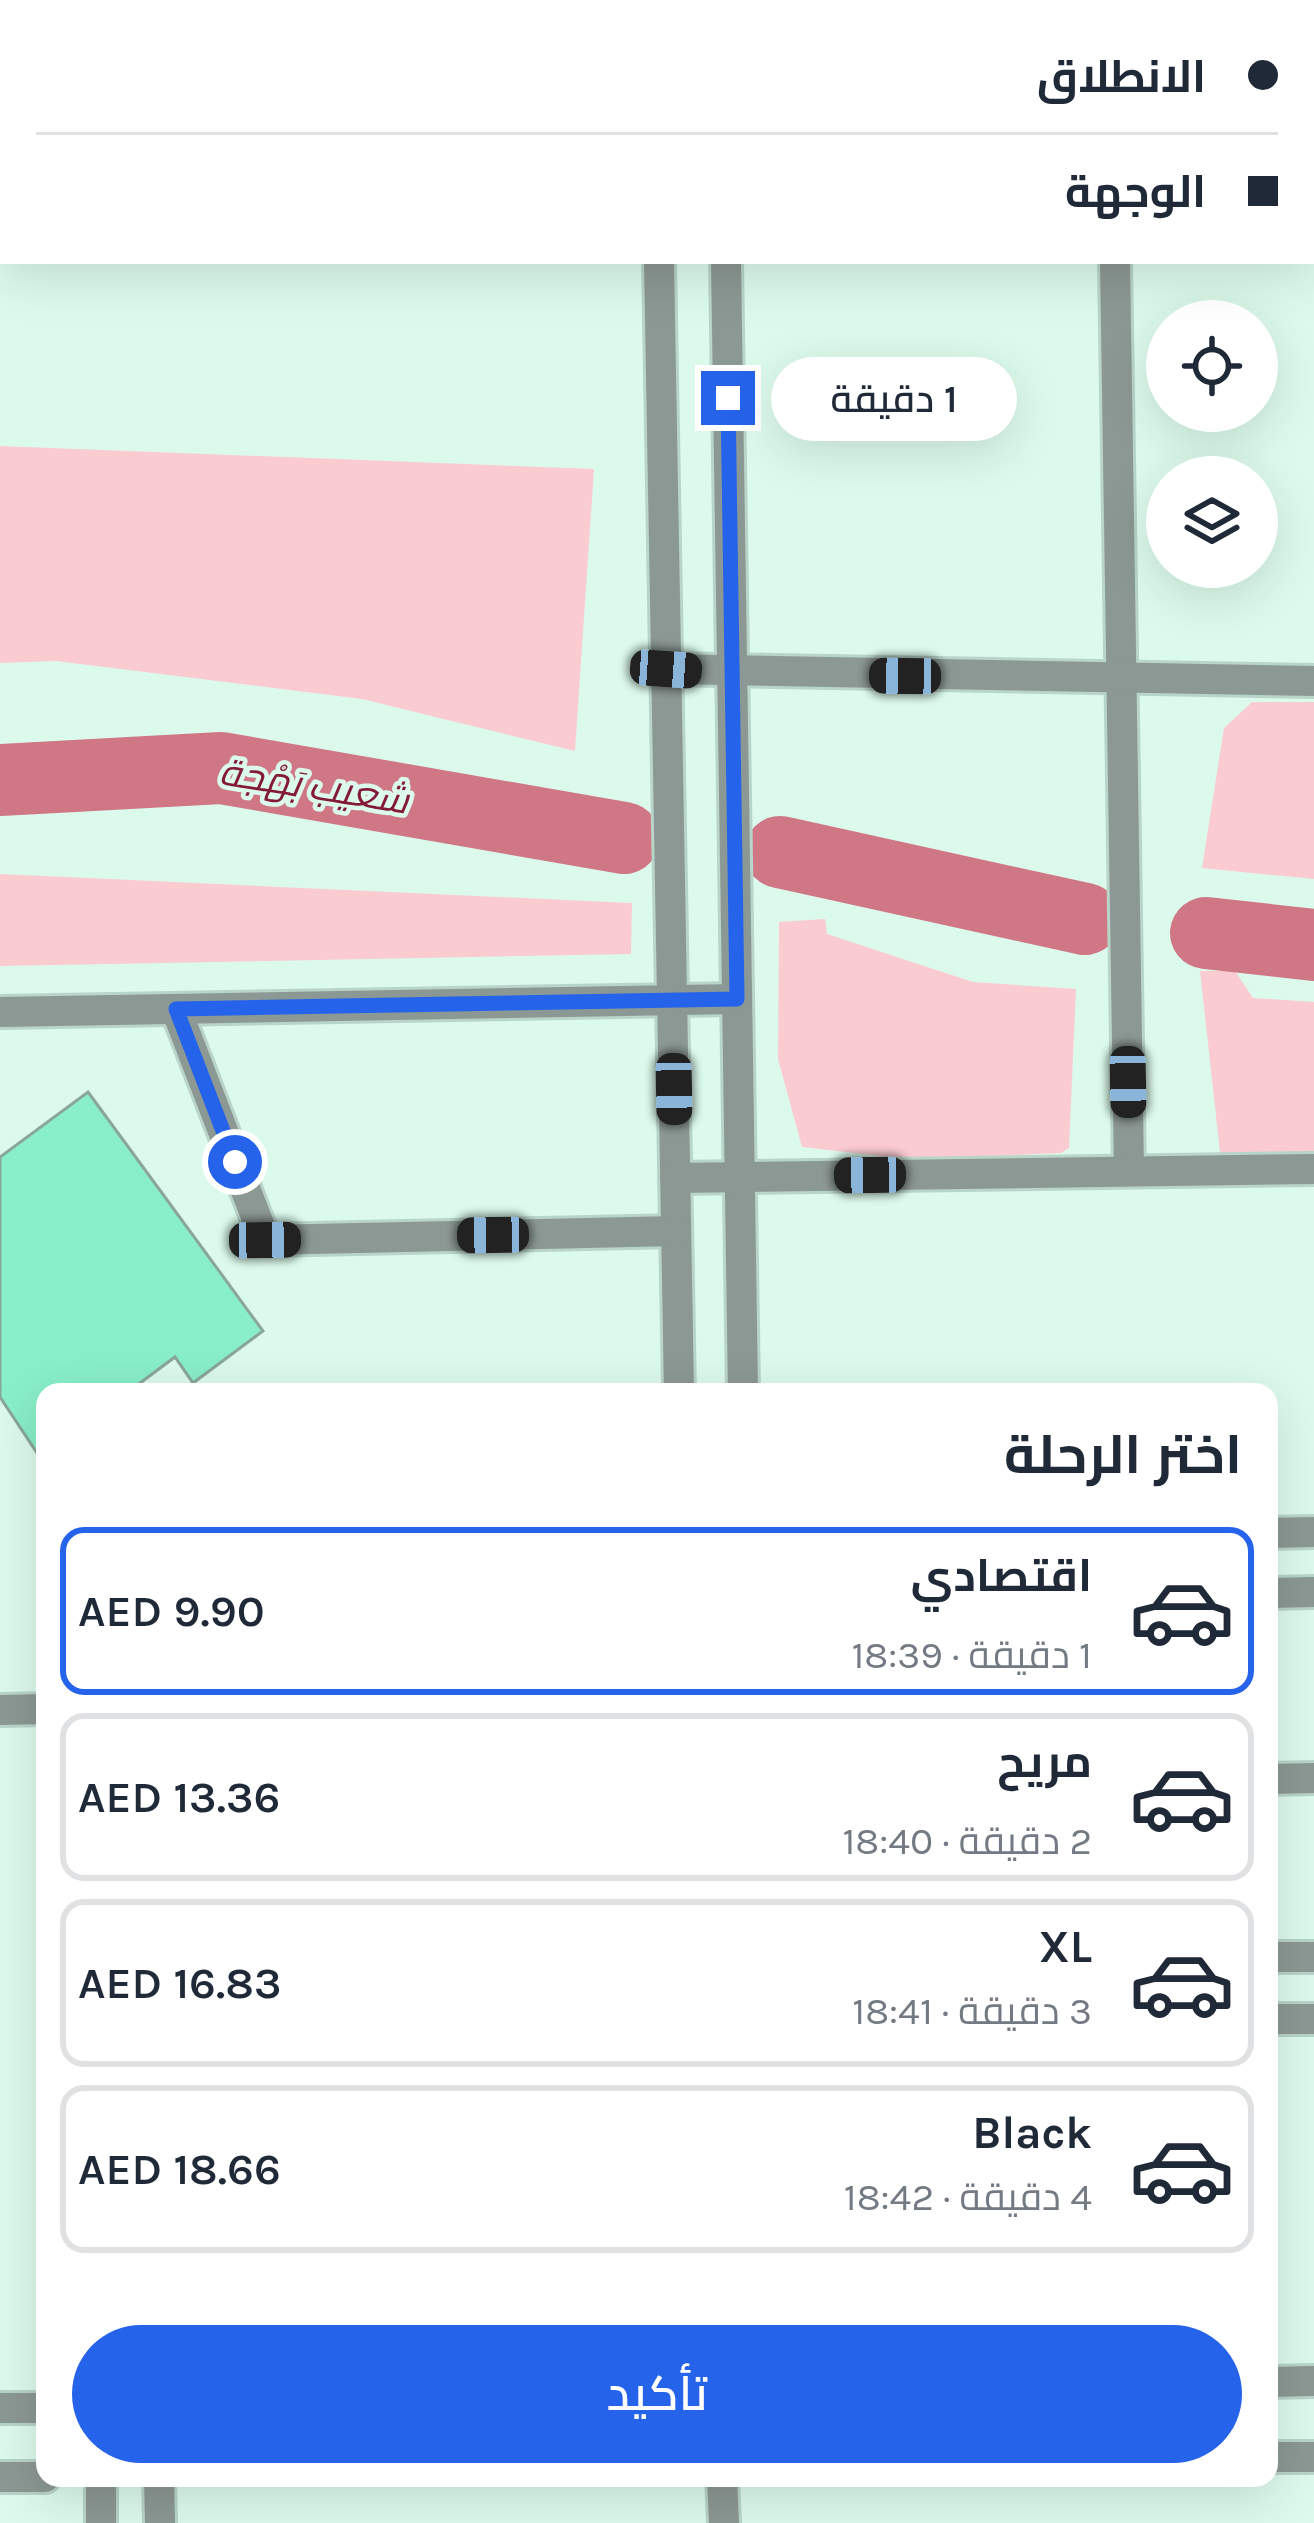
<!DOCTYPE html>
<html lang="ar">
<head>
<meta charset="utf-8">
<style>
	:root { --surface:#fff; --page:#f6f6f7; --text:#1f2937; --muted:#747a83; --line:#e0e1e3; --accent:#2563eb }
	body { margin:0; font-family:Karla,Cairo,sans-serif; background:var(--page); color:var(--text); direction:rtl; height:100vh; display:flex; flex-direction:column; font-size:45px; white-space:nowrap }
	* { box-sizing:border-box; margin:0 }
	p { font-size:39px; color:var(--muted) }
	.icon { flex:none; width:66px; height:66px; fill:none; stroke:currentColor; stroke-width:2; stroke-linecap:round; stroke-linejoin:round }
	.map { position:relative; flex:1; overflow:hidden; direction:ltr }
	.sheet { position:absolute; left:36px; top:1383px; width:1242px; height:1104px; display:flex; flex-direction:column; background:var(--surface); border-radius:24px; box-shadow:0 12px 48px #0002; direction:rtl }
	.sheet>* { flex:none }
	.hud { position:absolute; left:0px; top:0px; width:1314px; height:264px; box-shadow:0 12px 48px #0002; direction:rtl; display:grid; align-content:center; height:264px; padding:0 36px; background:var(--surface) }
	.controls { position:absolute; left:1146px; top:300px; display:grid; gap:24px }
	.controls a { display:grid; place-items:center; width:132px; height:132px; border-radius:50%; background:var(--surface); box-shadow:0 12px 48px #0002; font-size:60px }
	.end { position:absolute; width:54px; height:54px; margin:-27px; border:15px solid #2563eb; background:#fff; box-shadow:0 0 0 6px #fff }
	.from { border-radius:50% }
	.bubble { position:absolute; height:84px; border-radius:42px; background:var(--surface); box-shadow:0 12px 48px #0002; font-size:39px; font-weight:600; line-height:84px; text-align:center; direction:rtl }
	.car { position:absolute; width:36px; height:72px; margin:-36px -18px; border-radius:15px; box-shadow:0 0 9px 3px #0007; background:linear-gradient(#222 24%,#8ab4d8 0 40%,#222 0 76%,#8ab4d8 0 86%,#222 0) }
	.hud b { display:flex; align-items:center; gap:42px; height:114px; font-size:45px }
	.hud b+b { border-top:3px solid var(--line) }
	.hud i { width:30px; height:30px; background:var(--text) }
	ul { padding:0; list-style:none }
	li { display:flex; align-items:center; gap:36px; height:168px; margin:0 24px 18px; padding:0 12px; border:6px solid var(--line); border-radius:24px }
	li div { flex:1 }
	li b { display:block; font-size:45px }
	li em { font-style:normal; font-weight:600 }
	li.selected { border-color:var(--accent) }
	li>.icon { width:108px; height:108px; stroke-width:1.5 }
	h2 { padding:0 36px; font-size:54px; line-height:144px }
	.action { display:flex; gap:24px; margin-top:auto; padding:24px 36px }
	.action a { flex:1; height:138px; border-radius:72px; background:var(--accent); color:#fff; font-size:48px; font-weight:600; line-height:138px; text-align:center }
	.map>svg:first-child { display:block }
	.green { fill:#facbd1 }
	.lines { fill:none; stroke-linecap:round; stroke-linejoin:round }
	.river { stroke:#d07786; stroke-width:72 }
	.building { fill:#88efc8; stroke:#8aa699; stroke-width:3 }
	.minor-casing { stroke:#b9d4c8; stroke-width:36 }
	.minor { stroke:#8c9893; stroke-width:30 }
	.route { stroke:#2563eb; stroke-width:15 }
	.labels { text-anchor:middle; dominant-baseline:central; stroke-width:9; stroke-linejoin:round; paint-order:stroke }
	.water-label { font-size:39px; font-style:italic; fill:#841938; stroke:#dcfaec }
</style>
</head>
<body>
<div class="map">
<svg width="1314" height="2523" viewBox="0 0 1314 2523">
	<rect width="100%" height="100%" fill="#dcfaec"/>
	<g class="green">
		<polygon points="0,446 594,469 575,751 362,699 56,661 0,663"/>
		<polygon points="1252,702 1314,702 1314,879 1202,868 1224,728"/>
		<polygon points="0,874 632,903 631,954 0,966"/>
		<polygon points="825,919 827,934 973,982 1076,989 1069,1148 1061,1153 993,1156 986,1168 802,1147 778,1059 779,922"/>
		<polygon points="1200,971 1235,971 1253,998 1314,1002 1314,1157 1221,1161"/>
	</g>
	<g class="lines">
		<g class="river">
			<polyline points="0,780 221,768 624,838"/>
			<polyline points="780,852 1085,919"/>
			<polyline points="1206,933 1314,945"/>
		</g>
	</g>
	<polygon class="building" points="88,1092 263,1331 193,1383 175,1357 128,1392 45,1392 45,1465 0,1397 0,1157"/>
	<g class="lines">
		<g class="minor-casing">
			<g id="minor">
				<polyline points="654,0 654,3"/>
				<polyline points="722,0 722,3"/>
				<polyline points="1112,0 1112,3"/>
				<polyline points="1311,60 1314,60"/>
				<polyline points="659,261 679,1392"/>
				<polyline points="726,261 743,1392"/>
				<polyline points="1115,261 1129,1171"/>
				<polyline points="666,669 1314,681"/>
				<polyline points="176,1009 265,1240 676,1231"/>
				<polyline points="0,1012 737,999"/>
				<polyline points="675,1178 1314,1169"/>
				<polyline points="1269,1533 1314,1532"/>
				<polyline points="1269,1593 1314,1592"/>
				<polyline points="0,1710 45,1709"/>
				<polyline points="1269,1779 1314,1778"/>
				<polyline points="1269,1957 1314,1957"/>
				<polyline points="1269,2019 1314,2019"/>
				<polyline points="1269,2382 1314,2381"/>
				<polyline points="0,2408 45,2408"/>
				<polyline points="1269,2457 1314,2457"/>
				<polyline points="0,2477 45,2477"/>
				<polyline points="101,2478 101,2523"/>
				<polyline points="159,2478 160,2523"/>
				<polyline points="722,2478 724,2523"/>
			</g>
		</g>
		<use href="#minor" class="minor"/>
	</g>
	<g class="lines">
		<polyline class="route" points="235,1162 176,1009 737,999 728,398"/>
	</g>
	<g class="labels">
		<g class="water-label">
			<text transform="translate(314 786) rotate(9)">شعيب بَهْجة</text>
		</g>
	</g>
</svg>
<div class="controls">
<a><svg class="icon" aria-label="locate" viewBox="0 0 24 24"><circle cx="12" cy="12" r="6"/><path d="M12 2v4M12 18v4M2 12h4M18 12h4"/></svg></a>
<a><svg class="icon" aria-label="layers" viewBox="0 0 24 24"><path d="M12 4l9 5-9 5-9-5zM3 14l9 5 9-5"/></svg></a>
</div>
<i class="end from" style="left:235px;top:1162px"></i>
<i class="end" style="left:728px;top:398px"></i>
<div class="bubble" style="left:771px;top:357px;width:246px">1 دقيقة</div>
<i class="car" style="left:666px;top:669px;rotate:94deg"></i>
<i class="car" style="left:905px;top:676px;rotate:271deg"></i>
<i class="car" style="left:1128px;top:1082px;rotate:179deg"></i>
<i class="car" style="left:674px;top:1089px;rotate:179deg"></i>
<i class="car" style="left:870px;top:1175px;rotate:269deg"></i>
<i class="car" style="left:493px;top:1235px;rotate:269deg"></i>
<i class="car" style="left:265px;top:1240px;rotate:89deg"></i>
<div class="hud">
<b><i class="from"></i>الانطلاق</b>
<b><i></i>الوجهة</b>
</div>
<section class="sheet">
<h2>اختر الرحلة</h2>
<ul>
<li class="selected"><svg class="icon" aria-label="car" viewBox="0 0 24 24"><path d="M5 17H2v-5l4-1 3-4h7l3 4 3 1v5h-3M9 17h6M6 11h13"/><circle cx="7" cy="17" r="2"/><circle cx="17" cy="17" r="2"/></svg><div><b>اقتصادي</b><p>1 دقيقة · 18:39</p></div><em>AED 9.90</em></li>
<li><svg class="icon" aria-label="car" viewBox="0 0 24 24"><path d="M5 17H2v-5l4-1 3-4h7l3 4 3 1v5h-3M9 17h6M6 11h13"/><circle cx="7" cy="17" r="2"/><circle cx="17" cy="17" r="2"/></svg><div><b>مريح</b><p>2 دقيقة · 18:40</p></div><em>AED 13.36</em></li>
<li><svg class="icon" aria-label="car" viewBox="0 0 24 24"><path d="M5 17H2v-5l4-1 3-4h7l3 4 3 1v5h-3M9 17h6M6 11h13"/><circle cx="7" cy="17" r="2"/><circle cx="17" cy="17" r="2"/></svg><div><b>XL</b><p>3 دقيقة · 18:41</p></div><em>AED 16.83</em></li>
<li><svg class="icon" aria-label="car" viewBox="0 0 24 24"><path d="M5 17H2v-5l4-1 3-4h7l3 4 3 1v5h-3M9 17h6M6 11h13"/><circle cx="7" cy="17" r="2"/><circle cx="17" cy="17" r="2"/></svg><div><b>Black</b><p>4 دقيقة · 18:42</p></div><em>AED 18.66</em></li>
</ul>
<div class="action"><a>تأكيد</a></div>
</section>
</div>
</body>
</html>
